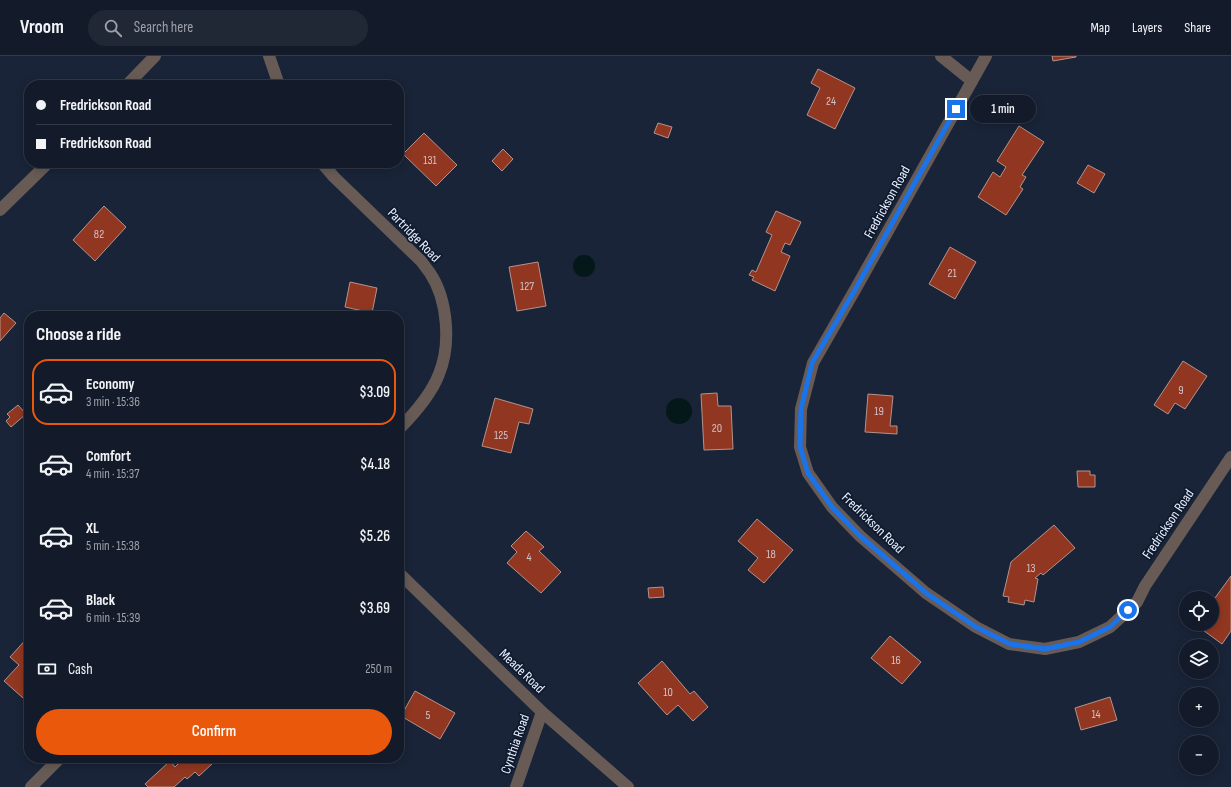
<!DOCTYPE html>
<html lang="en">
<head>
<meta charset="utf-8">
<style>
	:root { --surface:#131b2a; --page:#202836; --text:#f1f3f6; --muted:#9da1a8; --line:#323947; --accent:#ea580c }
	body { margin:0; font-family:"Sofia Sans Condensed",sans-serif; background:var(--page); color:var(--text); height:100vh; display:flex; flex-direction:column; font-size:15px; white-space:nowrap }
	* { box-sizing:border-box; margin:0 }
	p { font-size:13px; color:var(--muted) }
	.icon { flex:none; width:22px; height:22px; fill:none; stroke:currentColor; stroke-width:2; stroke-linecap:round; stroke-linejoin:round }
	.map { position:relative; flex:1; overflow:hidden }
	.side { position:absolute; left:24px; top:255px; width:380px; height:452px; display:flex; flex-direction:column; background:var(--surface); border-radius:16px; box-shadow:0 2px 10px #0003,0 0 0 1px var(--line) }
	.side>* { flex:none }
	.guide { position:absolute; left:24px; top:24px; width:380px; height:88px; border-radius:16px; box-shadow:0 2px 10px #0003,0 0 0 1px var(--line); display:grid; align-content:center; height:88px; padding:0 12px; background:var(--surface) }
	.tools { position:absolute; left:1179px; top:535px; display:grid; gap:8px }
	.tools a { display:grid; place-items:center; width:40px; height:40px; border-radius:50%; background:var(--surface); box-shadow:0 2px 10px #0003,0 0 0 1px var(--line); font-size:20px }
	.end { position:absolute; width:18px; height:18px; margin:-9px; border:5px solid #1a73e8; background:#fff; box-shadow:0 0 0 2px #fff }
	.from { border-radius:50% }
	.bubble { position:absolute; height:28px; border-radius:14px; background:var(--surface); box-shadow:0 2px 10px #0003,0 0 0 1px var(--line); font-size:13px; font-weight:600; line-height:28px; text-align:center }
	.guide b { display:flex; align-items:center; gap:14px; height:38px; font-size:15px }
	.guide b+b { border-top:1px solid var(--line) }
	.guide i { width:10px; height:10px; background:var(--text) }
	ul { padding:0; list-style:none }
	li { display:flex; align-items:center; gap:12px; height:66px; margin:0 8px 6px; padding:0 4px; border:2px solid transparent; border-radius:16px }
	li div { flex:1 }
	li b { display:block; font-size:15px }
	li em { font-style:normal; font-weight:600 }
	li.on { border-color:var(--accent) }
	li>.icon { width:36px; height:36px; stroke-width:1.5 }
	h2 { padding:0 12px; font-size:18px; line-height:48px }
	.pay { display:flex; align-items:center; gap:10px; height:44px; padding:0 12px; font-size:15px }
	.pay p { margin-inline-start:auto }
	.primary-button { display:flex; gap:8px; margin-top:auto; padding:8px 12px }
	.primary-button a { flex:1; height:46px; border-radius:24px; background:var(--accent); color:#fff; font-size:16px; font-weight:600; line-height:46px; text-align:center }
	header { display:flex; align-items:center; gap:24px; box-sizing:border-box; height:56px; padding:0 20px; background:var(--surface); border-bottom:1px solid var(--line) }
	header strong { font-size:19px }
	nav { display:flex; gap:22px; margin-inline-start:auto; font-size:14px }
	.search { width:280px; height:36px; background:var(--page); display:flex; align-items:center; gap:10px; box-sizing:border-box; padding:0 14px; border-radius:22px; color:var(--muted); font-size:15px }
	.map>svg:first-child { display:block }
	.water { fill:#051819 }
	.building { fill:#913721; stroke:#b4938b }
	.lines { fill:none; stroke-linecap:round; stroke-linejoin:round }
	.street { stroke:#685b56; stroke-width:12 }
	.route { stroke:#1a73e8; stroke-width:5 }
	.labels { text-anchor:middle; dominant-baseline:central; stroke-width:3.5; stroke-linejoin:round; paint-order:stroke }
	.number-label { font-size:12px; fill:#d3c2c8 }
	.street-label { font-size:14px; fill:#e9f0ff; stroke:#101a2e }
</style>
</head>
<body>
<header>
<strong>Vroom</strong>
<div class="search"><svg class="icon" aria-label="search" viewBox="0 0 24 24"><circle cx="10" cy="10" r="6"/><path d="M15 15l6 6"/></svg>Search here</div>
<nav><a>Map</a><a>Layers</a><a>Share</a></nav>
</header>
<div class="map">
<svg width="1231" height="731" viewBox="0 0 1231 731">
	<rect width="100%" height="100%" fill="#192438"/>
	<g class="water">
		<circle cx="584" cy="210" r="11"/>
		<circle cx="679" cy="355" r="13"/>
	</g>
	<g class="building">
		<polygon points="1052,0 1076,0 1076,1 1053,5"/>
		<polygon points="818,13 855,32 835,73 807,59 820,32 811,27"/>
		<polygon points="658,67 672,71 668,82 654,77"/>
		<polygon points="1019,70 1044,86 1022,119 1026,121 1020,131 1023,133 1006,159 978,141 993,116 1000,121 1006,111 997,105"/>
		<polygon points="424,77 457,109 436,130 403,98"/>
		<polygon points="503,93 513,103 502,115 492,105"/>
		<polygon points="1088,109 1105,118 1094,137 1077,127"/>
		<polygon points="104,150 126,171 95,205 73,184"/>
		<polygon points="776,155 801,166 790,189 785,187 781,196 790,200 775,235 752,224 754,221 749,219 752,214 756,216 772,179 766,176"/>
		<polygon points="950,191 976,206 955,243 929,228"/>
		<polygon points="538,206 546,250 517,255 509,211"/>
		<polygon points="350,226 377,232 372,257 345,251"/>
		<polygon points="4,257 16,267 0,285 0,262"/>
		<polygon points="1183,305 1207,320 1185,353 1175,347 1168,358 1154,349"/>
		<polygon points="717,337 718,350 731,350 733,393 704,394 701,338"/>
		<polygon points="868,338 893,340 890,370 897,370 897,378 865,376"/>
		<polygon points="495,342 533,353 529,368 519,366 511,397 482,390"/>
		<polygon points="18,349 26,358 11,371 6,365 10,361 7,358"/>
		<polygon points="1077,415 1090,415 1090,419 1095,419 1095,431 1078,431"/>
		<polygon points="757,463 793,494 764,527 748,514 758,502 738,485"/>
		<polygon points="1054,469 1075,492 1043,519 1041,517 1035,522 1038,523 1034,546 1025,544 1024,549 1008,546 1009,541 1003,540 1011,506"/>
		<polygon points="526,475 544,491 539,495 561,516 541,537 507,507 517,496 511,490"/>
		<polygon points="1231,520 1231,575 1222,588 1196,569 1212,568 1212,546"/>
		<polygon points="663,531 664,541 649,542 648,532"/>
		<polygon points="29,580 29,635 23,642 4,625 19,609 10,601"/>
		<polygon points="890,580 921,606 902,628 871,602"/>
		<polygon points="662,605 690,638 694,635 708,651 693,665 678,649 667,659 638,627"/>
		<polygon points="415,635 455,657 440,683 401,660"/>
		<polygon points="1110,641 1117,664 1081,674 1075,652"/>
		<polygon points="184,702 208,702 213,707 199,720 195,716 187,723 185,721 174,731 148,731 145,728 170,705 175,711"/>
	</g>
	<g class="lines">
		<g class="street">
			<polyline points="269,0 279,29"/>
			<polyline points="941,0 972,25"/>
			<polyline points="986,0 856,232 813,307 801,353 800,391 808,417 832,451 860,480 926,537 976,571 1009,588 1045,593 1079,586 1110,571 1137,546 1145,530 1231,401"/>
			<polyline points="127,29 155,0"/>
			<path d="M 322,107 L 334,121 L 421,205 C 424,209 427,213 430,217 C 448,244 451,289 439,318 C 431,339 415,357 399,373"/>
			<polyline points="0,154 48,107"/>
			<polyline points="399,517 542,656 628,731"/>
			<polyline points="31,731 60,702"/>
			<polyline points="516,731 542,656"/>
		</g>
	</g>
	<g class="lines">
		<polyline class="route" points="956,53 856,232 812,307 801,353 800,391 808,417 832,451 860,480 915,527 926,537 976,571 1010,588 1045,593 1079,586 1110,571 1128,554"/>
	</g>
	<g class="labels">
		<g class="number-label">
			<text x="831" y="45">24</text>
			<text x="430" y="104">131</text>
			<text x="99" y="178">82</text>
			<text x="952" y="217">21</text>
			<text x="527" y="230">127</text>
			<text x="1181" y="334">9</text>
			<text x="879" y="355">19</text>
			<text x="717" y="372">20</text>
			<text x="501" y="379">125</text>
			<text x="771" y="498">18</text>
			<text x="529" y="501">4</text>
			<text x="1031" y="512">13</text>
			<text x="896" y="604">16</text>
			<text x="668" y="636">10</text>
			<text x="1096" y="658">14</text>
			<text x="428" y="659">5</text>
		</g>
		<g class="street-label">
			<text transform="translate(887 146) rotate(-61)">Fredrickson Road</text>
			<text transform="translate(414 179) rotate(46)">Partridge Road</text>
			<text transform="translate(873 467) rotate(44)">Fredrickson Road</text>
			<text transform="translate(1168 468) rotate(-56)">Fredrickson Road</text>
			<text transform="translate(522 615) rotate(44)">Meade Road</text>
			<text transform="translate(515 688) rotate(-71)">Cynthia Road</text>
		</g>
	</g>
</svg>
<div class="tools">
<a><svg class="icon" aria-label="locate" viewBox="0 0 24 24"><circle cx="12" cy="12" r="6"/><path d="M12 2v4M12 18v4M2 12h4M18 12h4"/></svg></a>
<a><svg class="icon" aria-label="layers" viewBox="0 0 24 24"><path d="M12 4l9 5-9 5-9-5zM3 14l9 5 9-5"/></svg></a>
<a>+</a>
<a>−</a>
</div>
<i class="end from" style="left:1128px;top:554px"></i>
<i class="end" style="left:956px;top:53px"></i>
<div class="bubble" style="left:970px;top:39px;width:66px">1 min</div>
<div class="guide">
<b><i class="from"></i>Fredrickson Road</b>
<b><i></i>Fredrickson Road</b>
</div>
<section class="side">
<h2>Choose a ride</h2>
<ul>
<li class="on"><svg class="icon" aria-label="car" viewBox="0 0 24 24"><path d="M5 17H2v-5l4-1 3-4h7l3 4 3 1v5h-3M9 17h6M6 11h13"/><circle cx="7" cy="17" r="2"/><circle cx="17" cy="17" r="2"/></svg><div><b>Economy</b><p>3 min · 15:36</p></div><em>$3.09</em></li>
<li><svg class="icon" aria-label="car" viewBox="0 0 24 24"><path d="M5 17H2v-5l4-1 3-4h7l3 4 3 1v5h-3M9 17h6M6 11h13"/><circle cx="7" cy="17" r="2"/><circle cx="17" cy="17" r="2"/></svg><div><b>Comfort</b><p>4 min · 15:37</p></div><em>$4.18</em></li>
<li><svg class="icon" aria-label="car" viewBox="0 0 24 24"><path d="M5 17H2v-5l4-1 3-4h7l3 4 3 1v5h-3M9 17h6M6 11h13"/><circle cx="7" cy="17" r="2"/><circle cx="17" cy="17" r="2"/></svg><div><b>XL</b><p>5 min · 15:38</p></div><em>$5.26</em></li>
<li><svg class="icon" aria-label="car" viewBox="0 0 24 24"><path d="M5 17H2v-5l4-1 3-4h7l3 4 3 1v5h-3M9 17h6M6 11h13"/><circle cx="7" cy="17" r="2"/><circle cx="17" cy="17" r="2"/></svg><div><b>Black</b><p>6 min · 15:39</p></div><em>$3.69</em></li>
</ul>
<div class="pay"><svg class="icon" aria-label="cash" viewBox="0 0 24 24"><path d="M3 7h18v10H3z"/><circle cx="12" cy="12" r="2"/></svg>Cash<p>250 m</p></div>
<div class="primary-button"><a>Confirm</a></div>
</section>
</div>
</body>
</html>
